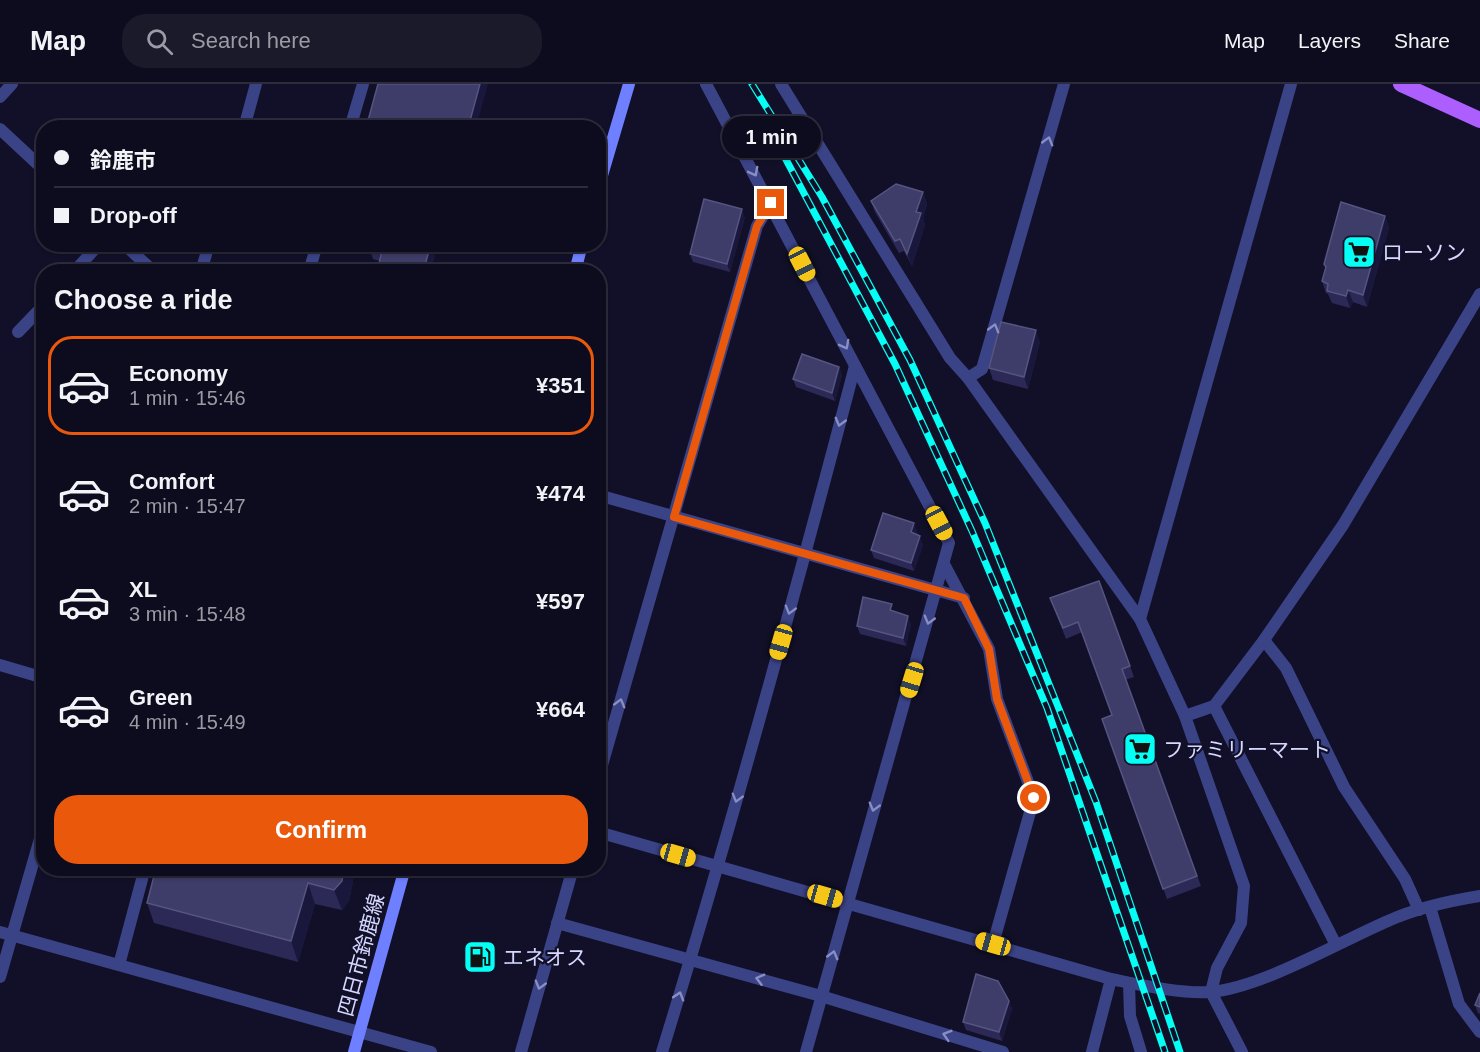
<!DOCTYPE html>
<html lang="en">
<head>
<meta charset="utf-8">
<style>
	:root { --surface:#0d0c1e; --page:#1b1a2b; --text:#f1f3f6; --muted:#9a9ba4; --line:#2d2c3c; --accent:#ea580c }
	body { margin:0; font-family:Arial,"Noto Sans JP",sans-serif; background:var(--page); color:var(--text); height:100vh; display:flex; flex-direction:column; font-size:22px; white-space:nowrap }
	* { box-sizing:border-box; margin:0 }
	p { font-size:20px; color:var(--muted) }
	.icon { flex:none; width:33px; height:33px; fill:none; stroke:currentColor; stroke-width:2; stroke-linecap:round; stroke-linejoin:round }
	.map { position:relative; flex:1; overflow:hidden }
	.drawer { position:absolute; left:36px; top:180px; width:570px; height:612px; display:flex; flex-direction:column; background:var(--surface); border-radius:24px; box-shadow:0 2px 4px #0004,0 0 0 2px var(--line) }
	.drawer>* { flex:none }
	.banner { position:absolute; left:36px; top:36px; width:570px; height:132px; border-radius:24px; box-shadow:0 2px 4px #0004,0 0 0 2px var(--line); display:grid; align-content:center; height:132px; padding:0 18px; background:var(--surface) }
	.end { position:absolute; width:27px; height:27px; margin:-14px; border:8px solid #ea580c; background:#fff; box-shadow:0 0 0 3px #fff }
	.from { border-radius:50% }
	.bubble { position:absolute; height:42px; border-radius:21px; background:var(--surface); box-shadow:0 2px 4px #0004,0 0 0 2px var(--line); font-size:20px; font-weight:800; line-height:42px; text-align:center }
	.car { position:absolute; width:18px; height:36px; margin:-18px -9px; border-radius:8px; box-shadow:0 0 4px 2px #0007; background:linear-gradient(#f5c518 24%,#345 0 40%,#f5c518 0 76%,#345 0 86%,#f5c518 0) }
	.banner b { display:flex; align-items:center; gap:21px; height:57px; font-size:22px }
	.banner b+b { border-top:2px solid var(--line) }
	.banner i { width:15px; height:15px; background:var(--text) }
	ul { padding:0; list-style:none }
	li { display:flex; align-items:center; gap:18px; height:99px; margin:0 12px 9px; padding:0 6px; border:3px solid transparent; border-radius:24px }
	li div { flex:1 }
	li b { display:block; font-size:22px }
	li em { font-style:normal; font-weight:800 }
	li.on { border-color:var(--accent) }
	li>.icon { width:54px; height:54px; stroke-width:1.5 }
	h2 { padding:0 18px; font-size:27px; line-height:72px }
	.cta { display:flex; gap:12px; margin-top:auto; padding:12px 18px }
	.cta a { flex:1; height:69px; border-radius:24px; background:var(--accent); color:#fff; font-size:24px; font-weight:800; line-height:69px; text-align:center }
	header { display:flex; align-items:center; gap:36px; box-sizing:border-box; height:84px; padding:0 30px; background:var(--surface); border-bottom:2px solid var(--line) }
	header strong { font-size:28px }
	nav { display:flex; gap:33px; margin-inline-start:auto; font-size:21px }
	.search { width:420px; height:54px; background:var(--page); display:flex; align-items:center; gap:15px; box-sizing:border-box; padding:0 21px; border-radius:24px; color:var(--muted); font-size:22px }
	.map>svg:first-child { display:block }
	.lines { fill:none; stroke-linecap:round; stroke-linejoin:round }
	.service { stroke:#3b4387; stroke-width:12 }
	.minor { stroke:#3b4387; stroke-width:12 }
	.tertiary { stroke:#3b4387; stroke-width:12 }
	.secondary { stroke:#6e7fff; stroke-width:12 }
	.primary { stroke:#ac5eff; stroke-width:16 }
	.rail-casing { stroke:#04fff5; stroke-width:7 }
	.rail { stroke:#111028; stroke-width:4.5; stroke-dasharray:14; stroke-linecap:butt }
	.wall { fill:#2c2956 }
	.shaded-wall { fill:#19173c }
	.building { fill:#3e3c68; stroke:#565480; stroke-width:1.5 }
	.oneway { stroke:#898ec3 }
	.route { stroke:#ea580c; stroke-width:8 }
	.labels { text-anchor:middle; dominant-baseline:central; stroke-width:4.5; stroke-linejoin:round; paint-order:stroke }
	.poi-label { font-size:21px; fill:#d7d8ff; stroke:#111028; text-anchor:start }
	.street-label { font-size:21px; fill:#d7d8ff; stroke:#111028 }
</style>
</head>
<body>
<header>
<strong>Map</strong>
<div class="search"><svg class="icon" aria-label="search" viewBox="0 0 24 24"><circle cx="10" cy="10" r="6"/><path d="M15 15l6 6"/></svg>Search here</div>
<nav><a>Map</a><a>Layers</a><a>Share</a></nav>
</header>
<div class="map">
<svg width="1480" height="968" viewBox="0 0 1480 968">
	<rect width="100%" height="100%" fill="#111028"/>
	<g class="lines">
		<polyline class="service" points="1430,823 1459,920 1480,948"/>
		<g class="minor">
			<polyline points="706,0 949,459 806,968"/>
			<polyline points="781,0 950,274 968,294 1140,535"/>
			<polyline points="0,13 12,0"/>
			<polyline points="244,44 256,0"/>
			<polyline points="350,44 363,0"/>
			<polyline points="0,45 44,86"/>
			<polyline points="124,160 154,188"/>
			<polyline points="74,188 99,160"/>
			<polyline points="201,188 209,160"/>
			<polyline points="309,188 317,160"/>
			<polyline points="18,248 44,221"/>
			<polyline points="968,294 982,285 1064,0"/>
			<polyline points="598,411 964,514"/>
			<polyline points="944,480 989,565 997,615 1034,714 993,860"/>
			<polyline points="1264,556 1286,584 1344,703 1405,795 1419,826"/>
			<polyline points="1214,622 1264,556 1343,441 1480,210"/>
			<polyline points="598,695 757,142 771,119"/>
			<polyline points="557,839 821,912 1003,968"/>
			<polyline points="0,848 431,968"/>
			<polyline points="119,881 145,784"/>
			<polyline points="0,893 44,741"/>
			<polyline points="1129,899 1130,932 1141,968"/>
			<polyline points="521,968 573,784"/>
			<path d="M 662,968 C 732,741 795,511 855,282"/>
			<polyline points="1092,968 1111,895"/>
		</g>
		<g class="tertiary">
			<polyline points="0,581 44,594"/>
			<polyline points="1185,632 1140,535 1291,0"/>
			<path d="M 598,748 L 1111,895 C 1141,901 1180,910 1210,908 C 1261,904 1339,858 1388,837 C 1417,824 1449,817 1480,812"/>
			<polyline points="1242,968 1211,908 1217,884 1241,839 1244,802 1185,632 1214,622 1336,861"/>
		</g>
		<g class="secondary">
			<polyline points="598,105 629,0"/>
			<polyline points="575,188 582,160"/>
			<polyline points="354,968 405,784"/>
		</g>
		<polyline class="primary" points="1401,0 1480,36"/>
		<g class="rail-casing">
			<g id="rail">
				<polyline points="752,0 822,113 910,276 985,439 1096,718 1180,968"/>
				<polyline points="766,38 895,280 972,447 1047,624 1165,968"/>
			</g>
		</g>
		<use href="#rail" class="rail"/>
	</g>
	<g class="wall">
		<polygon points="923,108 927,120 923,134 925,141 912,182 904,167 899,169 875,128 871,117"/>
		<polygon points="1385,132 1389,144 1367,223 1353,218 1350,224 1332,219 1328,210 1326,209 1322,197 1326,185 1324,180"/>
		<polygon points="745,133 730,188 693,178 690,170"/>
		<polygon points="438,160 430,188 377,188 380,177 373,175 369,163"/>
		<polygon points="1040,258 1028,305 993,296 989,284"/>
		<polygon points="839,283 842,291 835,317 796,303 793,295"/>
		<polygon points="917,447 916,450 923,461 914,487 874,474 871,466"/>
		<polygon points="1099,497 1134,593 1125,596 1201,802 1167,815 1102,635 1112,631 1082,548 1066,555 1050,514"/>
		<polygon points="894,528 911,540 906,562 860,550 857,542"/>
		<polygon points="156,784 349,784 353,797 349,817 342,826 315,820 298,878 154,839 147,819"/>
		<polygon points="1480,909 1480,930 1478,929 1475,921"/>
		<polygon points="1009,917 1012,925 1002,957 966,946 963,938"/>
	</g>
	<g class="shaded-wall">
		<polygon points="480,0 488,0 476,44 468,44"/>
		<polygon points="923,108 927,120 923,134 925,141 912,182 907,170 916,128"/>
		<polygon points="742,125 745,133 730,188 727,180"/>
		<polygon points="1385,132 1389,144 1367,223 1363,211"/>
		<polygon points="431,160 438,160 430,188 423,188"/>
		<polygon points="1348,206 1353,218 1350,224 1346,212"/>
		<polygon points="1036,246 1040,258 1028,305 1024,293"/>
		<polygon points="839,283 842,291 835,317 832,309"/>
		<polygon points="914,439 917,447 914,456 911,448"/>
		<polygon points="920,452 923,461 914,487 911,479"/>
		<polygon points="908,532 911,540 906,562 903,554"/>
		<polygon points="344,784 349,784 353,797 349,817 342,826 334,806"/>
		<polygon points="308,799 315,820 298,878 291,857"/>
		<polygon points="1009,917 1012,925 1002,957 999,948"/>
	</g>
	<g class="building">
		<polygon points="378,0 480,0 468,44 366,44"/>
		<polygon points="896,100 923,108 916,128 921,129 907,170 900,155 895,157 871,117"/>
		<polygon points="704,115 742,125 727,180 690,170"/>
		<polygon points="1341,118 1385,132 1363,211 1348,206 1346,212 1327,207 1328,200 1322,197 1326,183 1324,180"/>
		<polygon points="370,160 431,160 423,188 377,188 382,167 369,163"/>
		<polygon points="1001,238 1036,246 1024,293 989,284"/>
		<polygon points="802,270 839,283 832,309 793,295"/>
		<polygon points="883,429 914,439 911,448 920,452 911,479 871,466"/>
		<polygon points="1099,497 1130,582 1122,585 1197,792 1163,805 1102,635 1112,631 1078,538 1063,544 1050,514"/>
		<polygon points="863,513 892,520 890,526 908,532 903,554 857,542"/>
		<polygon points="156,784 344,784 342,797 334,806 308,799 291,857 147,819"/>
		<polygon points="976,890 998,897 1009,917 999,948 963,938"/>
		<polygon points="1480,909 1480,923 1475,921"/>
	</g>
	<defs><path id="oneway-chevron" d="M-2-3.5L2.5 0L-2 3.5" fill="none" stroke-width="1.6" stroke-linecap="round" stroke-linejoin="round" transform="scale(1.5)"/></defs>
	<g class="oneway">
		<use href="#oneway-chevron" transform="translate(1048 57) rotate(-74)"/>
		<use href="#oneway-chevron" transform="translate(754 88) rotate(62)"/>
		<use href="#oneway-chevron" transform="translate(994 244) rotate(-74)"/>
		<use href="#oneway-chevron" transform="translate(845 261) rotate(62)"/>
		<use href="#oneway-chevron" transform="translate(840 338) rotate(105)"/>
		<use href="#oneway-chevron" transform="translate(790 526) rotate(106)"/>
		<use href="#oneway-chevron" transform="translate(929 536) rotate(106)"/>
		<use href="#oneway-chevron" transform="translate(620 619) rotate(-74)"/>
		<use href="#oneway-chevron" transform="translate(737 714) rotate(106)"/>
		<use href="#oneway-chevron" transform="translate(874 723) rotate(106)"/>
		<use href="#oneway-chevron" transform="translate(833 871) rotate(-75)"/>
		<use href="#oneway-chevron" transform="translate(760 895) rotate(-165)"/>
		<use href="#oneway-chevron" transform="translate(540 901) rotate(106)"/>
		<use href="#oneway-chevron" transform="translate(679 912) rotate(-73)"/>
		<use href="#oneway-chevron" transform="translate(947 951) rotate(-163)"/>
	</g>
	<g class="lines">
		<polyline class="route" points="771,119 757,142 674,433 964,514 989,565 997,615 1034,714"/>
	</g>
	<defs>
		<g id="supermarket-square" transform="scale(1.725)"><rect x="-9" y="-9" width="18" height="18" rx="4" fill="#04fff5" stroke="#111028"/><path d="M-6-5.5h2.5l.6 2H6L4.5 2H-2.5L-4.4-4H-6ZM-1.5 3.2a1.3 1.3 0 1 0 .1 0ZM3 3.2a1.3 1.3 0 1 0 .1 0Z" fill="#111"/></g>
		<g id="fuel-square" transform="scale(1.725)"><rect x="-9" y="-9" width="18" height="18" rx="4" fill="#04fff5" stroke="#111028"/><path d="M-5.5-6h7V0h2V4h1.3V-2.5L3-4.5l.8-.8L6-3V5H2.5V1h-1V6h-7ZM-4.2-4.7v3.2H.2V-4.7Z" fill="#111"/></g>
	</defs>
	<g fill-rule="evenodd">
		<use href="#supermarket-square" x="1359" y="168"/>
		<use href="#supermarket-square" x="1140" y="665"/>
		<use href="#fuel-square" x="480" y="873"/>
	</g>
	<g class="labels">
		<g class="poi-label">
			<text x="1382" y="168">ローソン</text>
			<text x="1163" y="665">ファミリーマート</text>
			<text x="503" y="873">エネオス</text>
		</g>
		<g class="street-label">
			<text transform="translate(361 871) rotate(-75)">四日市鈴鹿線</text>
		</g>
	</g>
</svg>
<i class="end from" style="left:1034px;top:714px"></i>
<i class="end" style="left:771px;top:119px"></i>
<div class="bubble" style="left:722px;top:32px;width:99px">1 min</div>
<i class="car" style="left:802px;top:180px;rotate:153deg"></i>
<i class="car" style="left:939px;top:439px;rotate:152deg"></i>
<i class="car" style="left:781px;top:558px;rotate:196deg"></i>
<i class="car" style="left:912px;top:596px;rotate:197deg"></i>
<i class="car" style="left:678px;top:771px;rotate:106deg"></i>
<i class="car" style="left:825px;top:812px;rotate:106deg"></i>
<i class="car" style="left:993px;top:860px;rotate:286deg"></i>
<div class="banner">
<b><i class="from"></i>鈴鹿市</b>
<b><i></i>Drop-off</b>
</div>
<section class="drawer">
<h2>Choose a ride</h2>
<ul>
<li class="on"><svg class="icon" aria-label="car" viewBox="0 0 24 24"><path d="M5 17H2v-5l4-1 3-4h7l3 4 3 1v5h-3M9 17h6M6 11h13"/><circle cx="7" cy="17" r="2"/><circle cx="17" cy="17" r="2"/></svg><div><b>Economy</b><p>1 min · 15:46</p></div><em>¥351</em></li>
<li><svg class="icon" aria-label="car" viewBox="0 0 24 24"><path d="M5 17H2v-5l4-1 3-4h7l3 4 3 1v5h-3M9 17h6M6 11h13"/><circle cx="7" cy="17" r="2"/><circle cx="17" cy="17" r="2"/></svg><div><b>Comfort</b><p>2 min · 15:47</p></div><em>¥474</em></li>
<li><svg class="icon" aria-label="car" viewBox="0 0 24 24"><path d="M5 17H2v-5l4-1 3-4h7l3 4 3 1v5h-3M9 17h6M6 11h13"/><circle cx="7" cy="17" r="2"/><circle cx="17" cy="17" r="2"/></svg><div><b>XL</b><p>3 min · 15:48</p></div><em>¥597</em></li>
<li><svg class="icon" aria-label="car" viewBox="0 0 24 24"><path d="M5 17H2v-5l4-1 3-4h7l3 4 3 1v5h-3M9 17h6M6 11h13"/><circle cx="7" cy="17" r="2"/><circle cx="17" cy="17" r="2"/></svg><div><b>Green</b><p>4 min · 15:49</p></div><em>¥664</em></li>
</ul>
<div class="cta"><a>Confirm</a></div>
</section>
</div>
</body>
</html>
